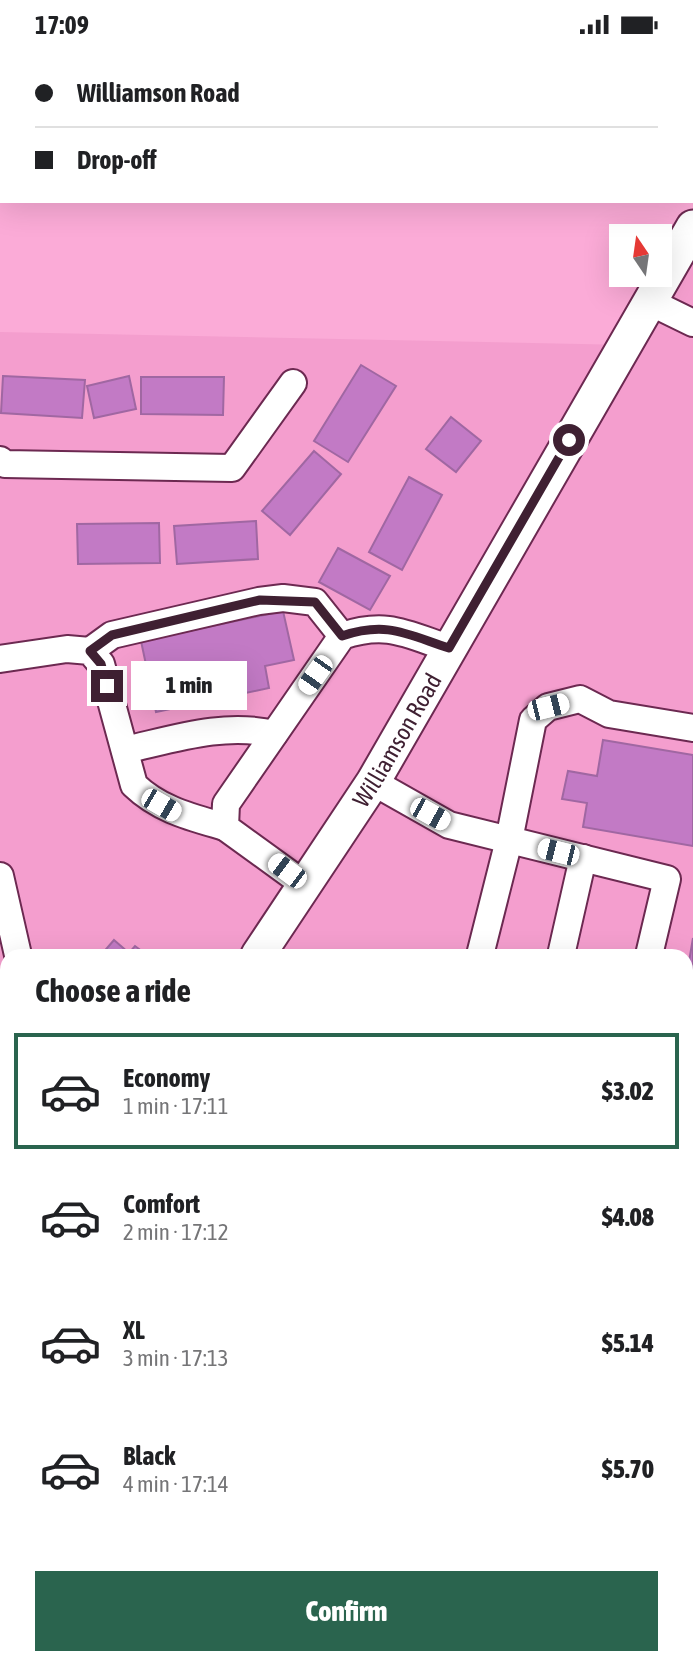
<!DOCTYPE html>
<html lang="en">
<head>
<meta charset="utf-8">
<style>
	:root { --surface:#fff; --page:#f2f2f2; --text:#202124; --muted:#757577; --line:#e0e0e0; --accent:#2a644e }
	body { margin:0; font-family:"Asap Condensed",sans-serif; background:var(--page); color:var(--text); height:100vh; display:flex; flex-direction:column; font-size:26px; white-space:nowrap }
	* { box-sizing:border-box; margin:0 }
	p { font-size:23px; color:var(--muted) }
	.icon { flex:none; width:38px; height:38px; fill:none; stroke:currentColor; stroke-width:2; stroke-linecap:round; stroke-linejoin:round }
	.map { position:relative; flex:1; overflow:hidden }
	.drawer { position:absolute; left:0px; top:900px; width:693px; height:716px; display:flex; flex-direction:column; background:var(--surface); border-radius:21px 21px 0 0; box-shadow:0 7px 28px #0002 }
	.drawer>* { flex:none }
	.hud { position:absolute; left:0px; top:0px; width:693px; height:154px; box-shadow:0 7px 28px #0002; display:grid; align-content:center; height:154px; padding:0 35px; background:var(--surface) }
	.needle { width:46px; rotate:347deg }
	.buttons { position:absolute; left:609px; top:175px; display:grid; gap:14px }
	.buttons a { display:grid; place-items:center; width:63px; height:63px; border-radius:0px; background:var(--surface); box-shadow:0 7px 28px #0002; font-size:35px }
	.end { position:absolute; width:32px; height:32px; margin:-16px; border:9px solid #3f2032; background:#fff; box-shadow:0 0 0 4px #fff }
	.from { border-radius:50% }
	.bubble { position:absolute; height:49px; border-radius:0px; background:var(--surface); box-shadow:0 7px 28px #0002; font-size:23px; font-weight:800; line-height:49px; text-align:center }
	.car { position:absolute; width:21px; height:42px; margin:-21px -10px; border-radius:9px; box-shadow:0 0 5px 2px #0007; background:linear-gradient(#fff 24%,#345 0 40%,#fff 0 76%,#345 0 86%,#fff 0) }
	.hud b { display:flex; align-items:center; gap:24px; height:66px; font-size:26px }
	.hud b+b { border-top:2px solid var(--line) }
	.hud i { width:18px; height:18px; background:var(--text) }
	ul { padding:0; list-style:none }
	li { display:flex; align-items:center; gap:21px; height:116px; margin:0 14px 10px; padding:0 21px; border:4px solid transparent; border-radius:0px }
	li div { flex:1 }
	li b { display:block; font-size:26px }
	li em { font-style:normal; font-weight:800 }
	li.selected { border-color:var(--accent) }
	li>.icon { width:63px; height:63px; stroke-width:1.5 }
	h2 { padding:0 35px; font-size:32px; line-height:84px }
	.action { display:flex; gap:14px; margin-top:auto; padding:14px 35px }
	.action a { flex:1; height:80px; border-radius:0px; background:var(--accent); color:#fff; font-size:28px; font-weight:800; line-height:80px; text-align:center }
	.status { display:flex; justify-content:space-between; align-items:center; height:49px; padding:0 35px; background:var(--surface); direction:ltr }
	.status svg { height:19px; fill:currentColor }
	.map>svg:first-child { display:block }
	.built { fill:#f49ece }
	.building { fill:#c27ac5; stroke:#a067a2; stroke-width:2 }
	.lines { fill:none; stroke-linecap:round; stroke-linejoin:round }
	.minor-casing { stroke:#6c2951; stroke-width:30 }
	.major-casing { stroke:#6c2951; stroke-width:37 }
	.minor { stroke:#fff; stroke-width:26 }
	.major { stroke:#fff; stroke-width:33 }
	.route { stroke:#3f2032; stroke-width:9 }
	.labels { text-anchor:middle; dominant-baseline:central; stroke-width:5; stroke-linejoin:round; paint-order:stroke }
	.street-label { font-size:24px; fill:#3f2032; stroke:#fbabd7 }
</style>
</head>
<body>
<div class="status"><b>17:09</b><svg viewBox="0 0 49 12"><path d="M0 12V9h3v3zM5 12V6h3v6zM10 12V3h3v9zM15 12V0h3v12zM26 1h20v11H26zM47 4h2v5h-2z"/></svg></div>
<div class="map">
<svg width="693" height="1614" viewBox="0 0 693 1614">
	<rect width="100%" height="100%" fill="#fbabd7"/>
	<polygon class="built" points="693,193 693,1614 179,1614 177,1608 686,1608 686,906 7,906 7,1608 155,1608 128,1614 0,1614 0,283 629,296"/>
	<g class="building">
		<polygon points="361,316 396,337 348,413 314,392"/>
		<polygon points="3,327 85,331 82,369 1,364"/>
		<polygon points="129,327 136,360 94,369 87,337"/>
		<polygon points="141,328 224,328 223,366 141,365"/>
		<polygon points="451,368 481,392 456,423 426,400"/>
		<polygon points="314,402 341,425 290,486 262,462"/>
		<polygon points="409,428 442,446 402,521 369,503"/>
		<polygon points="256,472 258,510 177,515 174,477"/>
		<polygon points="159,474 160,514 78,515 77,475"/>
		<polygon points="338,499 390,527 370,561 319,533"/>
		<polygon points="283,562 294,611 265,617 269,639 156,663 141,592"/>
		<polygon points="603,691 693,706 693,797 583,778 587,754 562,750 568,722 597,727"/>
		<polygon points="693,889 693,1018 686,1017 686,930"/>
		<polygon points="114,891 129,904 135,897 147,906 101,906"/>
		<polygon points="7,1538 7,1599 0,1601 0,1549"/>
	</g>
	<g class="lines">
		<g class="minor-casing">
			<g id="minor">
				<polyline points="650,253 693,274"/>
				<polyline points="0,411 5,415 232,419 293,334"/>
				<polyline points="90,602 112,586 259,552 283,549 315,553 342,587"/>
				<path d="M 0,610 L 67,600 L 90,602 L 101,615 L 134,736 C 160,761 191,768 225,778"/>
				<path d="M 125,701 C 174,690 224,673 274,685"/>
				<polyline points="373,733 449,776 667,830 649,906"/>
				<polyline points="0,827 18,906"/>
				<path d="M 305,836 L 225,778 L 226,755 L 342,587 C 387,572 406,585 448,599"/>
				<polyline points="480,906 509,791 533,671 548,658 580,650 609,665 693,679"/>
				<polyline points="561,906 583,809"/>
				<polyline points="0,1014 7,1012"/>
				<polyline points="686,1057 693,1061"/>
				<polyline points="0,1454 7,1451"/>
				<polyline points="686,1472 693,1468"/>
				<polyline points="0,1495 7,1484"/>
				<polyline points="176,1608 177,1614"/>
				<polyline points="439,1614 449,1608"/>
			</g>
		</g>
		<g class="major-casing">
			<g id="major">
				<path id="s1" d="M 258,906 L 373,733 L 693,178"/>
				<polyline points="0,1263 7,1255"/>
			</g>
		</g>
		<use href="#minor" class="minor"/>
		<use href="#major" class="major"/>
	</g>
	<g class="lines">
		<path class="route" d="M 107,637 L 101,615 L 90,602 L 112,586 L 260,551 L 315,553 L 342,587 C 387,572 406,585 449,599 L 569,391"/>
	</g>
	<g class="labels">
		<g class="street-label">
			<text stroke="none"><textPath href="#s1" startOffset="256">Williamson Road</textPath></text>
		</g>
	</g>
</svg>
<div class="buttons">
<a><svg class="needle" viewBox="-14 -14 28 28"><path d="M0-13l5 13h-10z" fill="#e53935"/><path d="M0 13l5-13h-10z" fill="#757577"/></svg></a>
</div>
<i class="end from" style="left:569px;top:391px"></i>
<i class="end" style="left:107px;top:637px"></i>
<div class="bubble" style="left:131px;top:612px;width:116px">1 min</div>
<i class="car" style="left:315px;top:626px;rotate:215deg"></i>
<i class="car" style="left:548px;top:658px;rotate:76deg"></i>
<i class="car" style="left:161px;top:756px;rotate:120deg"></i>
<i class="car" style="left:430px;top:765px;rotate:119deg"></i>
<i class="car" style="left:558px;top:803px;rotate:284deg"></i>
<i class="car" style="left:287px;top:822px;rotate:307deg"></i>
<div class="hud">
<b><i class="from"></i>Williamson Road</b>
<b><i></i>Drop-off</b>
</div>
<section class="drawer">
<h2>Choose a ride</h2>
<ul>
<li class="selected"><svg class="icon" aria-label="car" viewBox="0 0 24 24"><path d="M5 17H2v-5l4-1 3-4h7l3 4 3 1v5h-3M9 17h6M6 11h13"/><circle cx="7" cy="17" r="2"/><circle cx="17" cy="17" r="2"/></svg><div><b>Economy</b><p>1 min · 17:11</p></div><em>$3.02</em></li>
<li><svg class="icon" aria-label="car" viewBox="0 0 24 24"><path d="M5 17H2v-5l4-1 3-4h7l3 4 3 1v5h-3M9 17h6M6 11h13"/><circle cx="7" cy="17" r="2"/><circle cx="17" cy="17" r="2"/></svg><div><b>Comfort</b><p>2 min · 17:12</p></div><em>$4.08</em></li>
<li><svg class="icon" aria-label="car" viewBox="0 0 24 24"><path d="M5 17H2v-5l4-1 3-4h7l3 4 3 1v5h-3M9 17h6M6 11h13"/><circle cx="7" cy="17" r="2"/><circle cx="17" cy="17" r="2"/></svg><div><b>XL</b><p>3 min · 17:13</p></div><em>$5.14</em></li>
<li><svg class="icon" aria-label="car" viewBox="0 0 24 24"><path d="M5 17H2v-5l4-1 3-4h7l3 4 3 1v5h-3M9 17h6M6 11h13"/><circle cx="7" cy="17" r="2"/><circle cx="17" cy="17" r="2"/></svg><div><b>Black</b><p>4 min · 17:14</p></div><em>$5.70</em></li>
</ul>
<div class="action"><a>Confirm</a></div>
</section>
</div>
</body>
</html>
